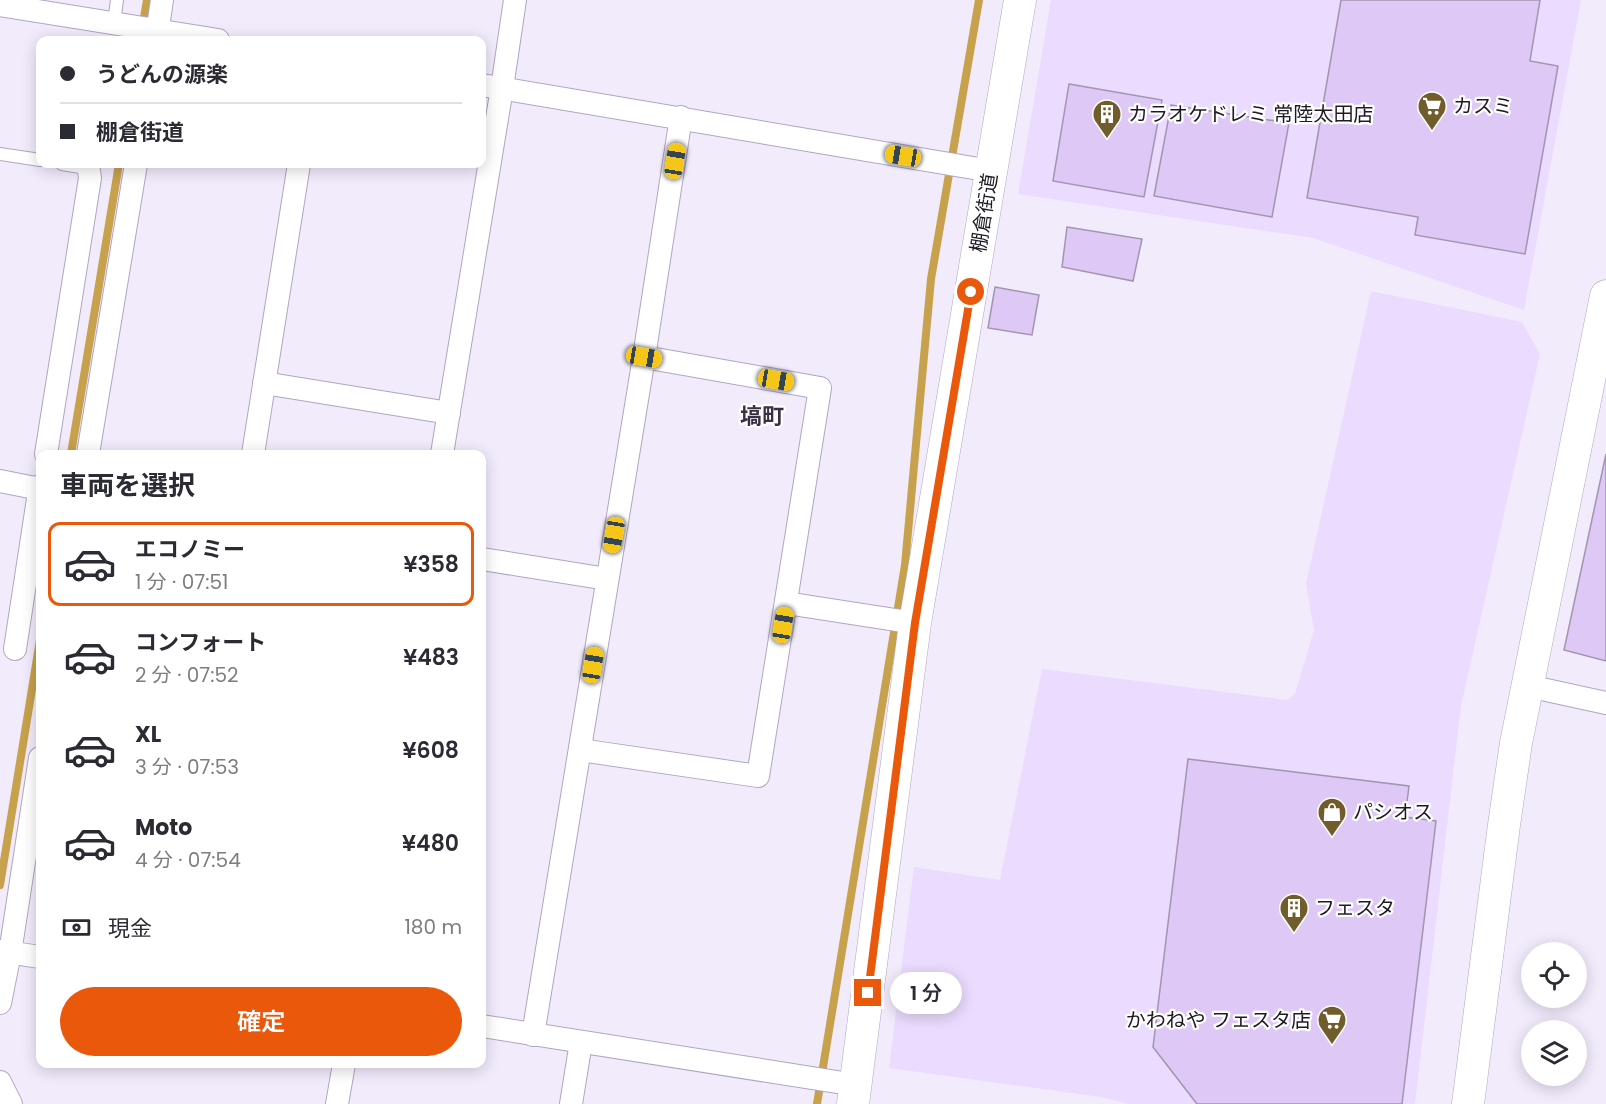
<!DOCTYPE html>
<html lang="ja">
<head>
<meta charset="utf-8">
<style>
	:root { --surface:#fff; --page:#f7f7f7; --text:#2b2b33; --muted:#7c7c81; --line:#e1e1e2; --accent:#ea580c }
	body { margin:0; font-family:Poppins,"Noto Sans JP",sans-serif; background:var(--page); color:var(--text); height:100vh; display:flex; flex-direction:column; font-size:22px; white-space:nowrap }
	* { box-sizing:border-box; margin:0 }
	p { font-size:20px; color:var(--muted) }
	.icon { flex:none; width:33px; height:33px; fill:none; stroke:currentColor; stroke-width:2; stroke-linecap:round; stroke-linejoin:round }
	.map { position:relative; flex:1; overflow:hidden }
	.panel { position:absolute; left:36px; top:450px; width:450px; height:618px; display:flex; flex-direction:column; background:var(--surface); border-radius:12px; box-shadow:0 3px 15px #0003 }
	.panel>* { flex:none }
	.guide { position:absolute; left:36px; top:36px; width:450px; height:132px; border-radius:12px; box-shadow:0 3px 15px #0003; display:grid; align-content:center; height:132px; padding:0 24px; background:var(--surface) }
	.buttons { position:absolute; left:1521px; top:942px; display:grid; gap:12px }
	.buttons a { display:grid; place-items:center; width:66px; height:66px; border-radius:50%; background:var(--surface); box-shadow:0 3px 15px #0003; font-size:30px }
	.end { position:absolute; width:27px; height:27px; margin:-14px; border:8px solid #ea580c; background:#fff; box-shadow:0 0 0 3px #fff }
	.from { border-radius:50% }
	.bubble { position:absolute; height:42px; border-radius:21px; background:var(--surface); box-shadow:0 3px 15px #0003; font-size:20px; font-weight:600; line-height:42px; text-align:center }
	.car { position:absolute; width:18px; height:36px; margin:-18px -9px; border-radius:8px; box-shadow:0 0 4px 2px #0007; background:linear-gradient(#f5c518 24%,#345 0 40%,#f5c518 0 76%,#345 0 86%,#f5c518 0) }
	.guide b { display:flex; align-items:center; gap:21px; height:57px; font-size:22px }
	.guide b+b { border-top:2px solid var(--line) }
	.guide i { width:15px; height:15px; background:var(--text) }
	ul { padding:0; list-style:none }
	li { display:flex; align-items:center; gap:18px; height:84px; margin:0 12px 9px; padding:0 12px; border:3px solid transparent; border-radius:12px }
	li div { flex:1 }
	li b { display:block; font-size:22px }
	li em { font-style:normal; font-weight:600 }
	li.current { border-color:var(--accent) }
	li>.icon { width:54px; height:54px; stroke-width:1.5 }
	h2 { padding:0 24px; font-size:27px; line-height:72px }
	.pay { display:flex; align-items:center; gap:15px; height:66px; padding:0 24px; font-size:22px }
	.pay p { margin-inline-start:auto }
	.primary-button { display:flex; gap:12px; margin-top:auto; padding:12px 24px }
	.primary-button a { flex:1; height:69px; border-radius:36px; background:var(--accent); color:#fff; font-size:24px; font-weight:600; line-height:69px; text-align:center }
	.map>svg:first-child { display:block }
	.built { fill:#ebdbfe }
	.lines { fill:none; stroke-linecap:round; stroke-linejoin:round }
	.stream { stroke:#c7a14c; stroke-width:8 }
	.building { fill:#dec8f6; stroke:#a195af; stroke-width:1.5 }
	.lane-casing { stroke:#b2a5c0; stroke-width:14 }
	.street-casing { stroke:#b2a5c0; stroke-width:24 }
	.secondary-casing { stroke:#b2a5c0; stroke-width:33 }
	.lane { stroke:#fff; stroke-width:12 }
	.street { stroke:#fff; stroke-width:22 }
	.secondary { stroke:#fff; stroke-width:32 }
	.route { stroke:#ea580c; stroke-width:8 }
	.labels { text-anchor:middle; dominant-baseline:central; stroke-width:4.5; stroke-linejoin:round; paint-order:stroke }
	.poi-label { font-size:20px; fill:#1e1a23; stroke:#fff; text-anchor:start }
	.street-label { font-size:20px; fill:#1e1a23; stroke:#fff }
	.quarter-label { font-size:22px; font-weight:bold; fill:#3a2f45; stroke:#fff }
</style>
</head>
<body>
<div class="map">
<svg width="1606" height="1104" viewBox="0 0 1606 1104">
	<rect width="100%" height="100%" fill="#f2ebfc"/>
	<g class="built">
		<polygon points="1051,0 1581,0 1524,310 1313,238 1018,194"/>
		<polygon points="1371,291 1522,322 1540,354 1461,706 1415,1104 1129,1104 1101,1097 889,1068 914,867 1000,880 1042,669 1287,700 1295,694 1314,630 1306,584"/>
	</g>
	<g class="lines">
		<g class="stream">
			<polyline points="140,40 147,0"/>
			<polyline points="71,454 119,164"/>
			<polyline points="0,885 40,640"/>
			<polyline points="817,1104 905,565 931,279 979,0"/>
		</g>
	</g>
	<g class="building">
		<polygon points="1341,0 1540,0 1530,61 1558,66 1525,254 1415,235 1418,217 1307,198"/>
		<polygon points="1069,84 1162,100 1144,197 1053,181"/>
		<polygon points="1171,105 1289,123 1272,217 1154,196"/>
		<polygon points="1067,227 1142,239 1133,281 1062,267"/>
		<polygon points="995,287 1039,295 1032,335 988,328"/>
		<polygon points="1606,454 1606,661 1564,650"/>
		<polygon points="1188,759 1409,786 1405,817 1436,821 1402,1104 1197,1104 1153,1047"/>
	</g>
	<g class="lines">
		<g class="lane-casing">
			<g id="lane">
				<polyline points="114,23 117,0"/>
				<polyline points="0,154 40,160"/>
				<polyline points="62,164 87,168"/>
			</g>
		</g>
		<g class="street-casing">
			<g id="street">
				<polyline points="0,5 218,40"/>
				<polyline points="156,40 162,0"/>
				<polyline points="482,85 991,171"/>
				<polyline points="264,383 449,413"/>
				<polyline points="46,454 90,178 88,164"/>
				<polyline points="88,454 136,164"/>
				<polyline points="253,454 299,164"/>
				<polyline points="442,454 502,88 515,0"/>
				<polyline points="0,481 40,489"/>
				<polyline points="482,559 607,579"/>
				<polyline points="786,603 915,623"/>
				<polyline points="15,649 40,486"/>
				<polyline points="1528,686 1606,703"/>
				<polyline points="580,750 758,776 820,388 644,357"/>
				<polyline points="0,951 40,957"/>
				<polyline points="0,1003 10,953 40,758"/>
				<polyline points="482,1026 856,1085"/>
				<polyline points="533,1035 644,357 681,117"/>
				<polyline points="0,1082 11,1104"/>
				<polyline points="337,1104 344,1064"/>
				<polyline points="571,1104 581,1042"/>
			</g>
		</g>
		<g class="secondary-casing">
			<g id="secondary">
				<polyline points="853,1104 915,623 1020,0"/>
				<polyline points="1468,1104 1504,825 1516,743 1606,296"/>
			</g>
		</g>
		<use href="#lane" class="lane"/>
		<use href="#street" class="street"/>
		<use href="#secondary" class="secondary"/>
	</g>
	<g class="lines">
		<polyline class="route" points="868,993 915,623 971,292"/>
	</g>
	<defs>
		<g id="supermarket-pin" transform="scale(1.5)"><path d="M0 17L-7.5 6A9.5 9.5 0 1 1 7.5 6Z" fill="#715c2b" stroke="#fff"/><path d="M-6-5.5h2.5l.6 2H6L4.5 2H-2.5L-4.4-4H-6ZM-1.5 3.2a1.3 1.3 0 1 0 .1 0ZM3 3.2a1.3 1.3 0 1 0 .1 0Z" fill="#fff"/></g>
		<g id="building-pin" transform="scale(1.5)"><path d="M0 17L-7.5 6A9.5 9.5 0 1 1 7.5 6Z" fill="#715c2b" stroke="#fff"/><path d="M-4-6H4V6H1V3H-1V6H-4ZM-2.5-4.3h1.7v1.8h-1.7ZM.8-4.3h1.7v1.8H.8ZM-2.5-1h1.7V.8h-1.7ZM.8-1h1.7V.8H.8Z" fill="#fff"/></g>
		<g id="shop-pin" transform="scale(1.5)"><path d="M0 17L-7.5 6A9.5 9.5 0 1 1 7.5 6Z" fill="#715c2b" stroke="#fff"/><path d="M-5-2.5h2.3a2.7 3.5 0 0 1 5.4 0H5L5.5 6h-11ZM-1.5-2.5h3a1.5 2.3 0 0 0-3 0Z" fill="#fff"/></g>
	</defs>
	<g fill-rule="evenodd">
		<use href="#supermarket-pin" x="1432" y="106"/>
		<use href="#building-pin" x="1107" y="114"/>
		<use href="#shop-pin" x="1332" y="812"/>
		<use href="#building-pin" x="1294" y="908"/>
		<use href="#supermarket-pin" x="1332" y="1020"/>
	</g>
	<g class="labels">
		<g class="poi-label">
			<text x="1453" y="106">カスミ</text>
			<text x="1128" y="114">カラオケドレミ 常陸太田店</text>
			<text x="1353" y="812">パシオス</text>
			<text x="1315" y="908">フェスタ</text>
			<text x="1311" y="1020" text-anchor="end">かわねや フェスタ店</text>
		</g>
		<g class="street-label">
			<text transform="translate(984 213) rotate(-81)">棚倉街道</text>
		</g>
		<g class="quarter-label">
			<text x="762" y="416">塙町</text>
		</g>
	</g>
</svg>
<div class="buttons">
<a><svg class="icon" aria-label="locate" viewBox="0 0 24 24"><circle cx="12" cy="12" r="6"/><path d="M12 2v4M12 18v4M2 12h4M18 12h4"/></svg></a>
<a><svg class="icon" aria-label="layers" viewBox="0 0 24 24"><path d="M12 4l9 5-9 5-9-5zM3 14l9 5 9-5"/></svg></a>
</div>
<i class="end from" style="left:971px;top:292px"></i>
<i class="end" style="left:868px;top:993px"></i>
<div class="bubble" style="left:890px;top:972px;width:72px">1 分</div>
<i class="car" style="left:903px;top:156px;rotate:280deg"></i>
<i class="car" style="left:675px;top:161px;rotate:9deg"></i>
<i class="car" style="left:644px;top:357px;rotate:100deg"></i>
<i class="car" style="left:776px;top:380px;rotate:100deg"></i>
<i class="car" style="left:614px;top:535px;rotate:190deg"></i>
<i class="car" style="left:783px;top:625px;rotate:9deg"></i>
<i class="car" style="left:593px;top:665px;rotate:9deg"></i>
<div class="guide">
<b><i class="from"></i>うどんの源楽</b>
<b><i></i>棚倉街道</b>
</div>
<section class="panel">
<h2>車両を選択</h2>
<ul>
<li class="current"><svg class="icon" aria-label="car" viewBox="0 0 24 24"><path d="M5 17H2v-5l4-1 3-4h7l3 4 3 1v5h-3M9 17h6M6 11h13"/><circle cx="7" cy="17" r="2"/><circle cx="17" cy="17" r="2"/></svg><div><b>エコノミー</b><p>1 分 · 07:51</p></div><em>¥358</em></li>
<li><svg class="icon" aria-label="car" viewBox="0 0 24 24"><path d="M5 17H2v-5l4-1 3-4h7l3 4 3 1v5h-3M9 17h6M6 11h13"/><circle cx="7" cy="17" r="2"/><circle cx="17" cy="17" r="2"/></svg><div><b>コンフォート</b><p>2 分 · 07:52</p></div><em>¥483</em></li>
<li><svg class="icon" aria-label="car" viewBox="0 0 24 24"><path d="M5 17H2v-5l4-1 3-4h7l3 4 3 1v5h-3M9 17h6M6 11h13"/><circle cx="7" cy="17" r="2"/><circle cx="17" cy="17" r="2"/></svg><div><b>XL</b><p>3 分 · 07:53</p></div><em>¥608</em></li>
<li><svg class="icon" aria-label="car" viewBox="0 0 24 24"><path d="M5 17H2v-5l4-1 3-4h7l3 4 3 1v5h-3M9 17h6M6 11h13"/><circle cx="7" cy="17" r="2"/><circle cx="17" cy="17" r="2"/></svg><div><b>Moto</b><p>4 分 · 07:54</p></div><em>¥480</em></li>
</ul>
<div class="pay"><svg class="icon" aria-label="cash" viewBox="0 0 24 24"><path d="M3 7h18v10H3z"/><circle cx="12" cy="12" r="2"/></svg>現金<p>180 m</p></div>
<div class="primary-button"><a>確定</a></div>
</section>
</div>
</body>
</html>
